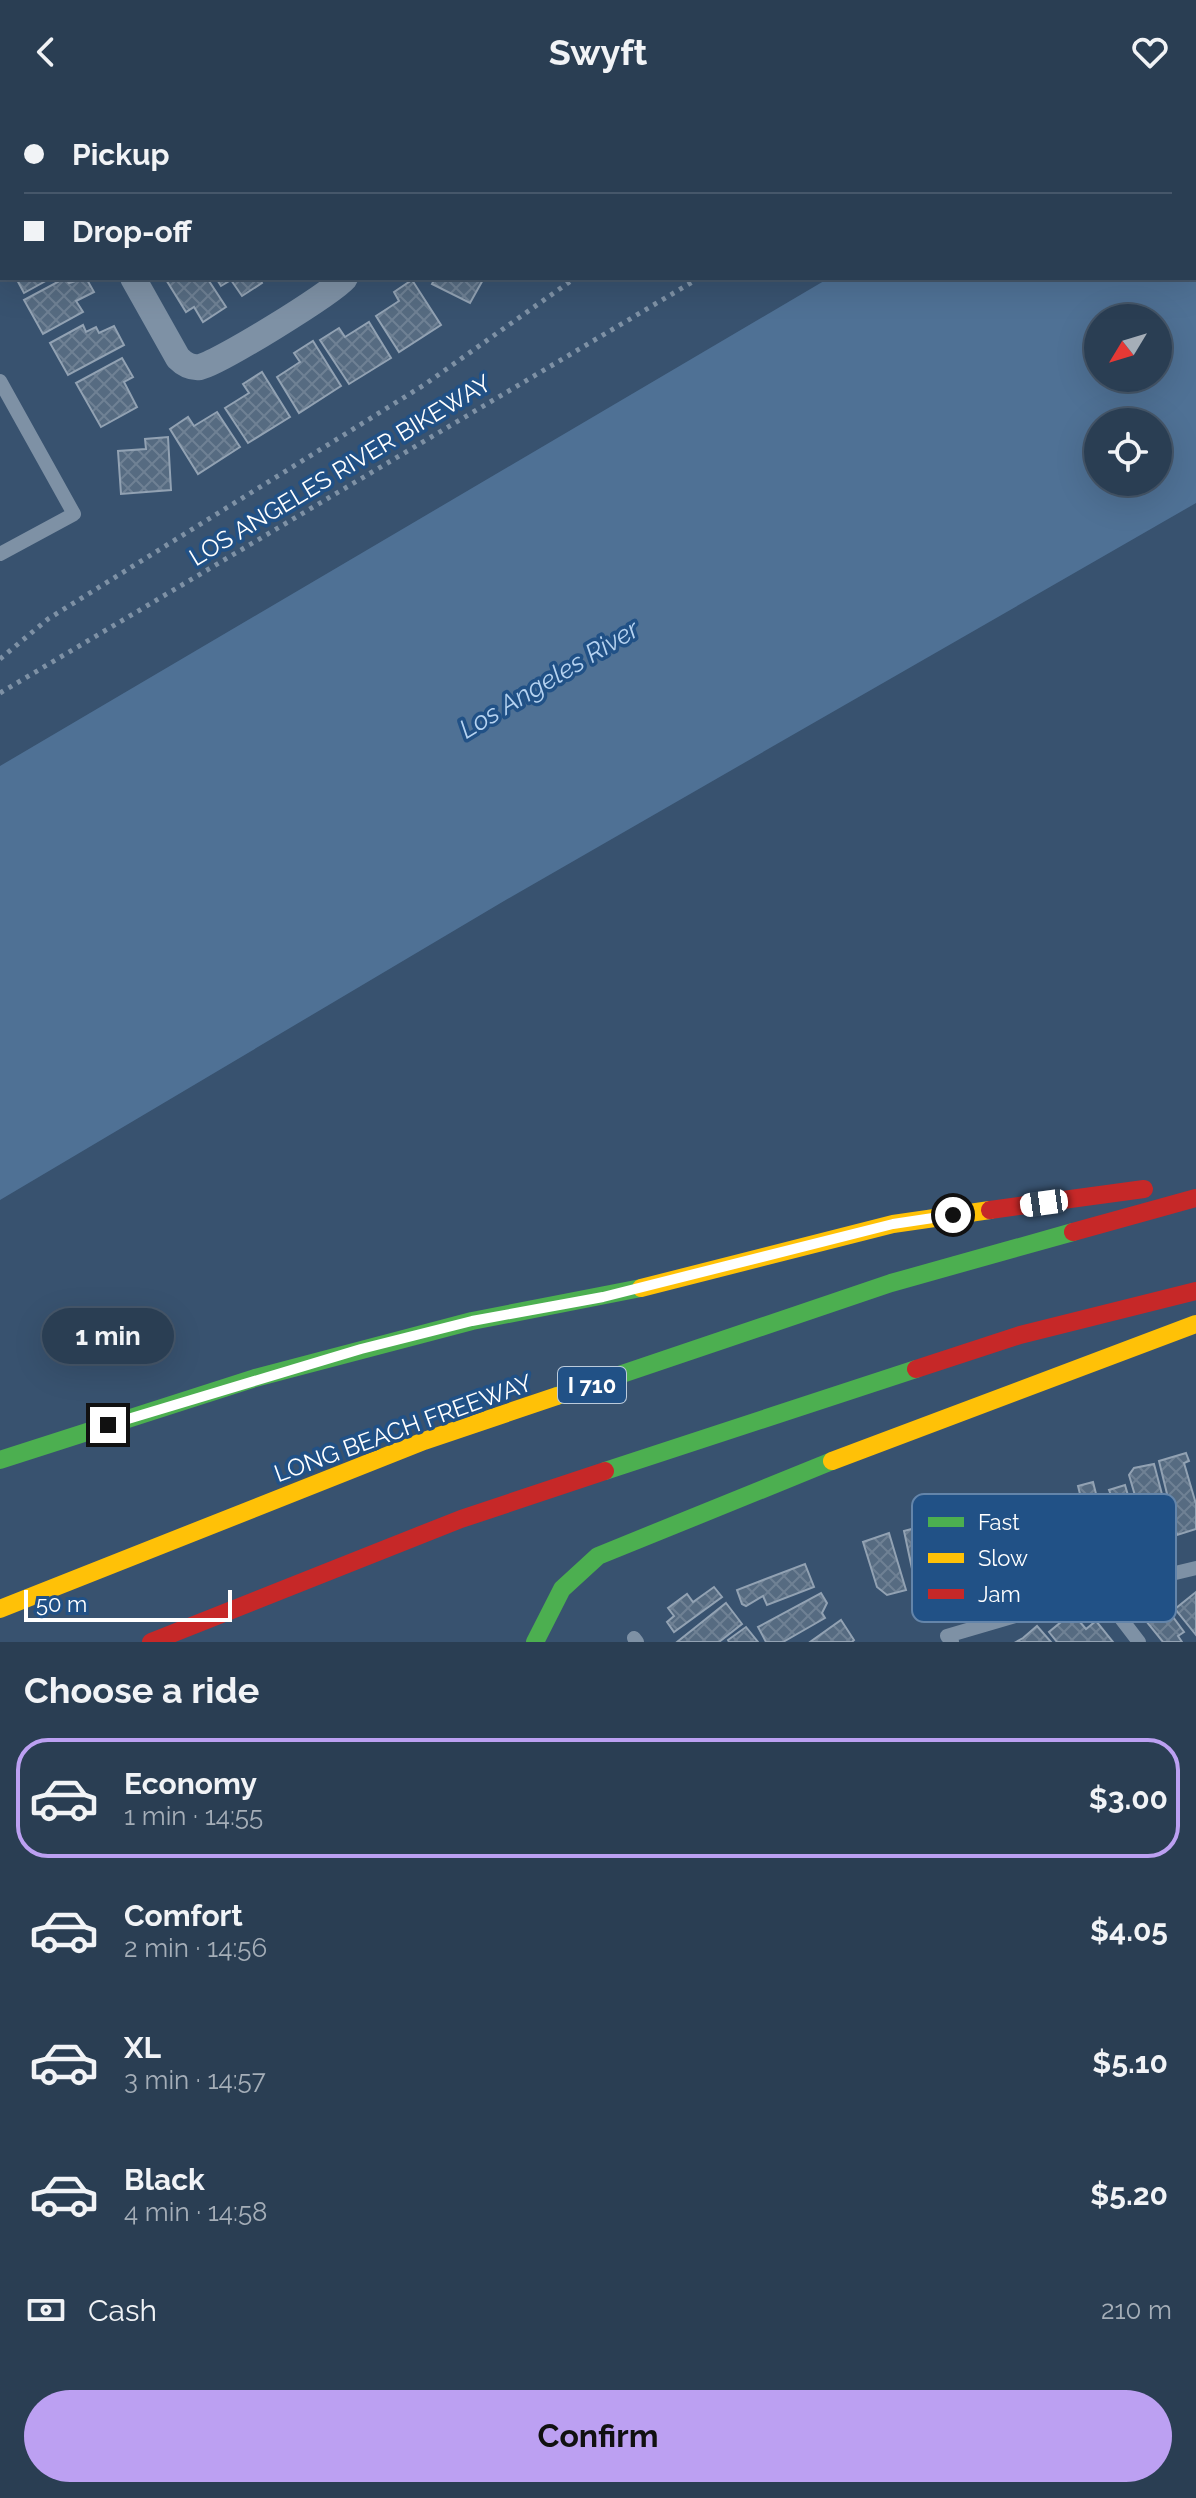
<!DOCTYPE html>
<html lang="en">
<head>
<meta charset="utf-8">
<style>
	:root { --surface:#2a3e53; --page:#32455a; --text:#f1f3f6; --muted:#a5aeb8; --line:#46576a; --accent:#bca0f2 }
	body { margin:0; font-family:Raleway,sans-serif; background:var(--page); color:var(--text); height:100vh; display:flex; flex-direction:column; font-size:30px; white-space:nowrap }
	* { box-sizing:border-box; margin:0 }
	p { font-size:26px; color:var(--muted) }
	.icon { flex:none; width:44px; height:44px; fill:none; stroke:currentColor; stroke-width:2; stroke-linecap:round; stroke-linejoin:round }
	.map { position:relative; height:1538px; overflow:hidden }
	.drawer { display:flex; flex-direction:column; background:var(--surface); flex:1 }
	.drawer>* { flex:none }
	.hud { position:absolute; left:0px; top:0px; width:1196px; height:176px; box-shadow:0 8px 32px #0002,0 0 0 2px var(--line); display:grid; align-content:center; height:176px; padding:0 24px; background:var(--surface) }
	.needle { width:52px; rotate:232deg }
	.buttons { position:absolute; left:1084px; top:200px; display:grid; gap:16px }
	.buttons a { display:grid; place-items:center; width:88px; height:88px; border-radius:50%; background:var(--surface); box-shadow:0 8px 32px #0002,0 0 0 2px var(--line); font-size:40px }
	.scale { position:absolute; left:24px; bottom:20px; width:208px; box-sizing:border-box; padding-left:8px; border:4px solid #fff; border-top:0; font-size:22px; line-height:28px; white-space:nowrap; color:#fff; -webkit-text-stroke:6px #215186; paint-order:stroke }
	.end { position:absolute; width:36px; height:36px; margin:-18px; border:10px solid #fff; background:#111; box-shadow:0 0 0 4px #111 }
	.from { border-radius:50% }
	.bubble { position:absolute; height:56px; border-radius:28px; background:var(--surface); box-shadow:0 8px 32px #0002,0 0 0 2px var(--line); font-size:26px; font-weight:700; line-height:56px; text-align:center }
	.car { position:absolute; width:24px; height:48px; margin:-24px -12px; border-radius:10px; box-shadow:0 0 6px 2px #0007; background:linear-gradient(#fff 24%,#345 0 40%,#fff 0 76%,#345 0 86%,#fff 0) }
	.hud b { display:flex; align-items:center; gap:28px; height:76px; font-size:30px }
	.hud b+b { border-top:2px solid var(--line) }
	.hud i { width:20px; height:20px; background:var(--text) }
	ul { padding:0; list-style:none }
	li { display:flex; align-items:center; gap:24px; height:120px; margin:0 16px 12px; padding:0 8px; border:4px solid transparent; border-radius:32px }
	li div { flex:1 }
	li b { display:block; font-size:30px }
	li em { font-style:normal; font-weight:700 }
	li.on { border-color:var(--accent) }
	li>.icon { width:72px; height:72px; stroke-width:1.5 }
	h2 { padding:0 24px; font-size:36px; line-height:96px }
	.pay { display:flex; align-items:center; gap:20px; height:88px; padding:0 24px; font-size:30px }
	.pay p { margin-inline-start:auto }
	.cta { display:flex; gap:16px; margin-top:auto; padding:16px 24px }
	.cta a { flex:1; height:92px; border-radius:48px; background:var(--accent); color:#111; font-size:32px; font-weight:700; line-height:92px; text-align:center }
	header { display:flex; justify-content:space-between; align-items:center; height:104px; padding:0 24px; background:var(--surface); font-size:36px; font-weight:700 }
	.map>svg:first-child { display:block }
	.water { fill:#4f7195; fill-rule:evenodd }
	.building { fill:url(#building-cross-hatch); stroke:#92a2b3; stroke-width:2 }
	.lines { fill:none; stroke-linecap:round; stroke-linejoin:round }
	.path { stroke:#7e91a5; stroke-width:5; stroke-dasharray:4 6; stroke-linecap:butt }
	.lane { stroke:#7e91a5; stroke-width:14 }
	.street { stroke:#7e91a5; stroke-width:26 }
	.fast { stroke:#4caf50; stroke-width:18 }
	.slow { stroke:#ffc107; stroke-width:18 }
	.jam { stroke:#c62828; stroke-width:18 }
	.route { stroke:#fff; stroke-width:10 }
	.labels { text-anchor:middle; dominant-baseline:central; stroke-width:7; stroke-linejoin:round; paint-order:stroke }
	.shield { fill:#215186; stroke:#bccbdb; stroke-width:2 }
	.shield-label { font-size:22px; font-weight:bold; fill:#fff }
	.street-label { font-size:24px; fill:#fff; stroke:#215186 }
	.water-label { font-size:26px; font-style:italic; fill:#b6d3f1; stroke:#215186 }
	.key { fill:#215186; stroke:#6485aa; stroke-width:2 }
	.key-label { font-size:22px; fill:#fff }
</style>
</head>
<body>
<header><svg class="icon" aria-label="back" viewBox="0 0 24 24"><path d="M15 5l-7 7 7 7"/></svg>Swyft<svg class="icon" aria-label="heart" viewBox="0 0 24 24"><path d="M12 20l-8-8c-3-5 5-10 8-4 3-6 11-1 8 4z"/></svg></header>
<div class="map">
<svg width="1196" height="1538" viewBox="0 0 1196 1538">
	<defs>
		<pattern id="building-cross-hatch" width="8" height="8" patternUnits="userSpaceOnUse" patternTransform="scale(2)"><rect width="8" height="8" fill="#566b81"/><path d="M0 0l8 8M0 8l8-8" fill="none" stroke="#6f8194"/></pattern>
	</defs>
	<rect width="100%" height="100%" fill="#38526f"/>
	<path class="water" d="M 1124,0 L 1196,0 L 1196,399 L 504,797 L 0,1096 L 0,662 L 829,174 L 1194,174 L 1194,2 L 1120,2 ZM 1098,214 L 1158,214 L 1158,274 L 1098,274 ZM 1098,318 L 1158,318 L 1158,378 L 1098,378 Z"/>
	<g class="building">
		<polygon points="413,0 471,0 468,2"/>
		<polygon points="638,0 723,0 725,2 639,2"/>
		<polygon points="16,174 51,174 24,189"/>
		<polygon points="65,174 69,179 86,174 94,188 76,197 83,208 43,230 24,196"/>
		<polygon points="165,174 207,174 226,203 203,218 194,203 186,208"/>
		<polygon points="216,174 259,174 262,179 242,192 231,176 221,182"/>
		<polygon points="435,174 484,174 470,199 432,180"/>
		<polygon points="412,176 441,221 399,248 376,212 399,197 394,188"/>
		<polygon points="369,218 391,254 349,280 320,236 339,224 345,233"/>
		<polygon points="83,221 86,228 96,223 99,229 114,222 124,241 68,271 50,239"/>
		<polygon points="313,237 341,282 299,309 277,273 300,258 294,249"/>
		<polygon points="122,254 133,273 124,278 137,303 101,323 76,279"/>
		<polygon points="262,268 290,313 248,339 225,304 249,289 243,280"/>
		<polygon points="217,308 240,343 198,370 170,325 188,313 194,322"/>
		<polygon points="168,333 171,386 121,390 118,347 146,345 145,335"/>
		<polygon points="1186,1349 1189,1357 1184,1359 1196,1400 1196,1425 1177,1431 1159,1357"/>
		<polygon points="1154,1360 1173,1432 1148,1436 1129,1371 1134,1364"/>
		<polygon points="1093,1378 1111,1449 1087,1459 1079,1428 1089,1426 1078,1382"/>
		<polygon points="1125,1381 1142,1440 1127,1444 1126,1441 1117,1443 1105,1402 1114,1399 1109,1386"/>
		<polygon points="938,1418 952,1469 915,1479 904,1427"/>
		<polygon points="889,1429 906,1486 887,1491 877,1483 863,1438"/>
		<polygon points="805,1460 814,1483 767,1501 763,1492 746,1502 742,1500 737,1486"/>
		<polygon points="714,1483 722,1493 674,1528 667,1518 674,1512 668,1504 687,1490 693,1498"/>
		<polygon points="1196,1488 1196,1531 1175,1505"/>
		<polygon points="821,1489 827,1499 822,1509 825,1514 783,1538 766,1538 758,1523"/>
		<polygon points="726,1499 742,1520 719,1538 677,1538"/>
		<polygon points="1158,1508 1163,1514 1170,1509 1184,1528 1178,1532 1182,1538 1163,1538 1146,1517"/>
		<polygon points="1072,1509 1086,1525 1096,1517 1113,1538 1057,1538 1049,1528"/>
		<polygon points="841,1516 854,1536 852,1538 810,1538"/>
		<polygon points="1037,1522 1051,1538 1016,1538 1023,1534"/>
		<polygon points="746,1523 758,1538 729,1538 728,1536"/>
	</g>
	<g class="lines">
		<g class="path">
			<polyline points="808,0 809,2"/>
			<polyline points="865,2 869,0"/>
			<polyline points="990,2 993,0"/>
			<polyline points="0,555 48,515 424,281 575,174"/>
			<polyline points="0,589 699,174"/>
		</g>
		<g class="lane">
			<polyline points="0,277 74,410 0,450"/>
			<polyline points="1100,1487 1139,1538"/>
			<polyline points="634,1534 637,1538"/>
			<polyline points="952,1538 947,1532 1100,1487 1196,1464"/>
		</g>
		<g class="street">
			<polyline points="39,0 40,2"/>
			<polyline points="225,0 227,2"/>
			<path d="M 133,174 L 178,254 C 185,261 191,264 200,263 C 219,259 332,189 345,174"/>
		</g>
		<g class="fast">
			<polyline points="557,1292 891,1179 1073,1128"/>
			<polyline points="0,1356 255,1274 472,1217 641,1184"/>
			<polyline points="605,1367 916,1265"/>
			<polyline points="535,1538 562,1485 598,1452 832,1357"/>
		</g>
		<g class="slow">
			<polyline points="641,1184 893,1120 990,1106"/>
			<polyline points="832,1357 1196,1220"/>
			<polyline points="0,1505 424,1337 557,1292"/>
		</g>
		<g class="jam">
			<polyline points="990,1106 1144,1085"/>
			<polyline points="1073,1128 1196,1094"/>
			<polyline points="916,1265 1020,1231 1196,1187"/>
			<polyline points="151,1538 461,1415 605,1367"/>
		</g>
	</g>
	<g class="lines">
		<polyline class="route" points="108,1321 361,1245 472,1217 603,1193 893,1120 953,1111"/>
	</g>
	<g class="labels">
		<rect class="shield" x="558" y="1263" width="68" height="36" rx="6"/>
		<g class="shield-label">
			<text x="592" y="1281">I 710</text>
		</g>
		<g class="street-label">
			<text transform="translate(340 366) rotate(-31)">LOS ANGELES RIVER BIKEWAY</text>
			<text transform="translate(403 1324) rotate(-20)">LONG BEACH FREEWAY</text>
		</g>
		<g class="water-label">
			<text transform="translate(549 575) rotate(-31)">Los Angeles River</text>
		</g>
	</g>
	<rect x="912" y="1390" width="264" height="128" rx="12" class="key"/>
	<rect x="928" y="1413" width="36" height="10" fill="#4caf50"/>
	<rect x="928" y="1449" width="36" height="10" fill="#ffc107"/>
	<rect x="928" y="1485" width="36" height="10" fill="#c62828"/>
	<g class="key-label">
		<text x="978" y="1426">Fast</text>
		<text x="978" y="1462">Slow</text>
		<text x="978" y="1498">Jam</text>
	</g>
</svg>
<div class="buttons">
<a><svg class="needle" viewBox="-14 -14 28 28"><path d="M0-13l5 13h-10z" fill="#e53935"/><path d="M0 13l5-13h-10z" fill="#a5aeb8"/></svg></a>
<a><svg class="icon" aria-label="locate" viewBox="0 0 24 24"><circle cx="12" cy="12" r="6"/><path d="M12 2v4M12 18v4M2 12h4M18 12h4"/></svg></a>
</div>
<div class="scale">50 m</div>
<i class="end from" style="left:953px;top:1111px"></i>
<i class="end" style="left:108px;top:1321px"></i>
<div class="bubble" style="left:42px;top:1204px;width:132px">1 min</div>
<i class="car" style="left:1044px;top:1099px;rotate:262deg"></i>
<div class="hud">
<b><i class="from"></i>Pickup</b>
<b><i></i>Drop-off</b>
</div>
</div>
<section class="drawer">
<h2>Choose a ride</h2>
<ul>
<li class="on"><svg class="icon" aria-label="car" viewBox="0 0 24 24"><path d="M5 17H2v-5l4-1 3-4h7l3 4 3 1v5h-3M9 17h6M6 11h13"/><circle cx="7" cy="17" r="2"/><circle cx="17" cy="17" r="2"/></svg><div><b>Economy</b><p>1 min · 14:55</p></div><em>$3.00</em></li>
<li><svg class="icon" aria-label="car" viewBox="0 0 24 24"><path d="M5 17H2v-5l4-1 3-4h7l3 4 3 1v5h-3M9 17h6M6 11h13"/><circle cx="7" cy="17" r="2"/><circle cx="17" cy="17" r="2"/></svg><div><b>Comfort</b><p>2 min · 14:56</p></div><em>$4.05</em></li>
<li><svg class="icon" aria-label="car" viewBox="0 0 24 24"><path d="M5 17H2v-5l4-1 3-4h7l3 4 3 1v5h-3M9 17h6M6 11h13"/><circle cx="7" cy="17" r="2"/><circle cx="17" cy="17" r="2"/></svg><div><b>XL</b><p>3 min · 14:57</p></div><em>$5.10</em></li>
<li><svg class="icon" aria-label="car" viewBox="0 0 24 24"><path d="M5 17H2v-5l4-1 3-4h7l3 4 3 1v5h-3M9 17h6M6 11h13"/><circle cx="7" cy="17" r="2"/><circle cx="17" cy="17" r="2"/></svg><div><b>Black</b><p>4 min · 14:58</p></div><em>$5.20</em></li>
</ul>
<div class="pay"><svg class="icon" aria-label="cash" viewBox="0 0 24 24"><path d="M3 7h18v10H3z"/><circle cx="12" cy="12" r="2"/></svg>Cash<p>210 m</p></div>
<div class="cta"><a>Confirm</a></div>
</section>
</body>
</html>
